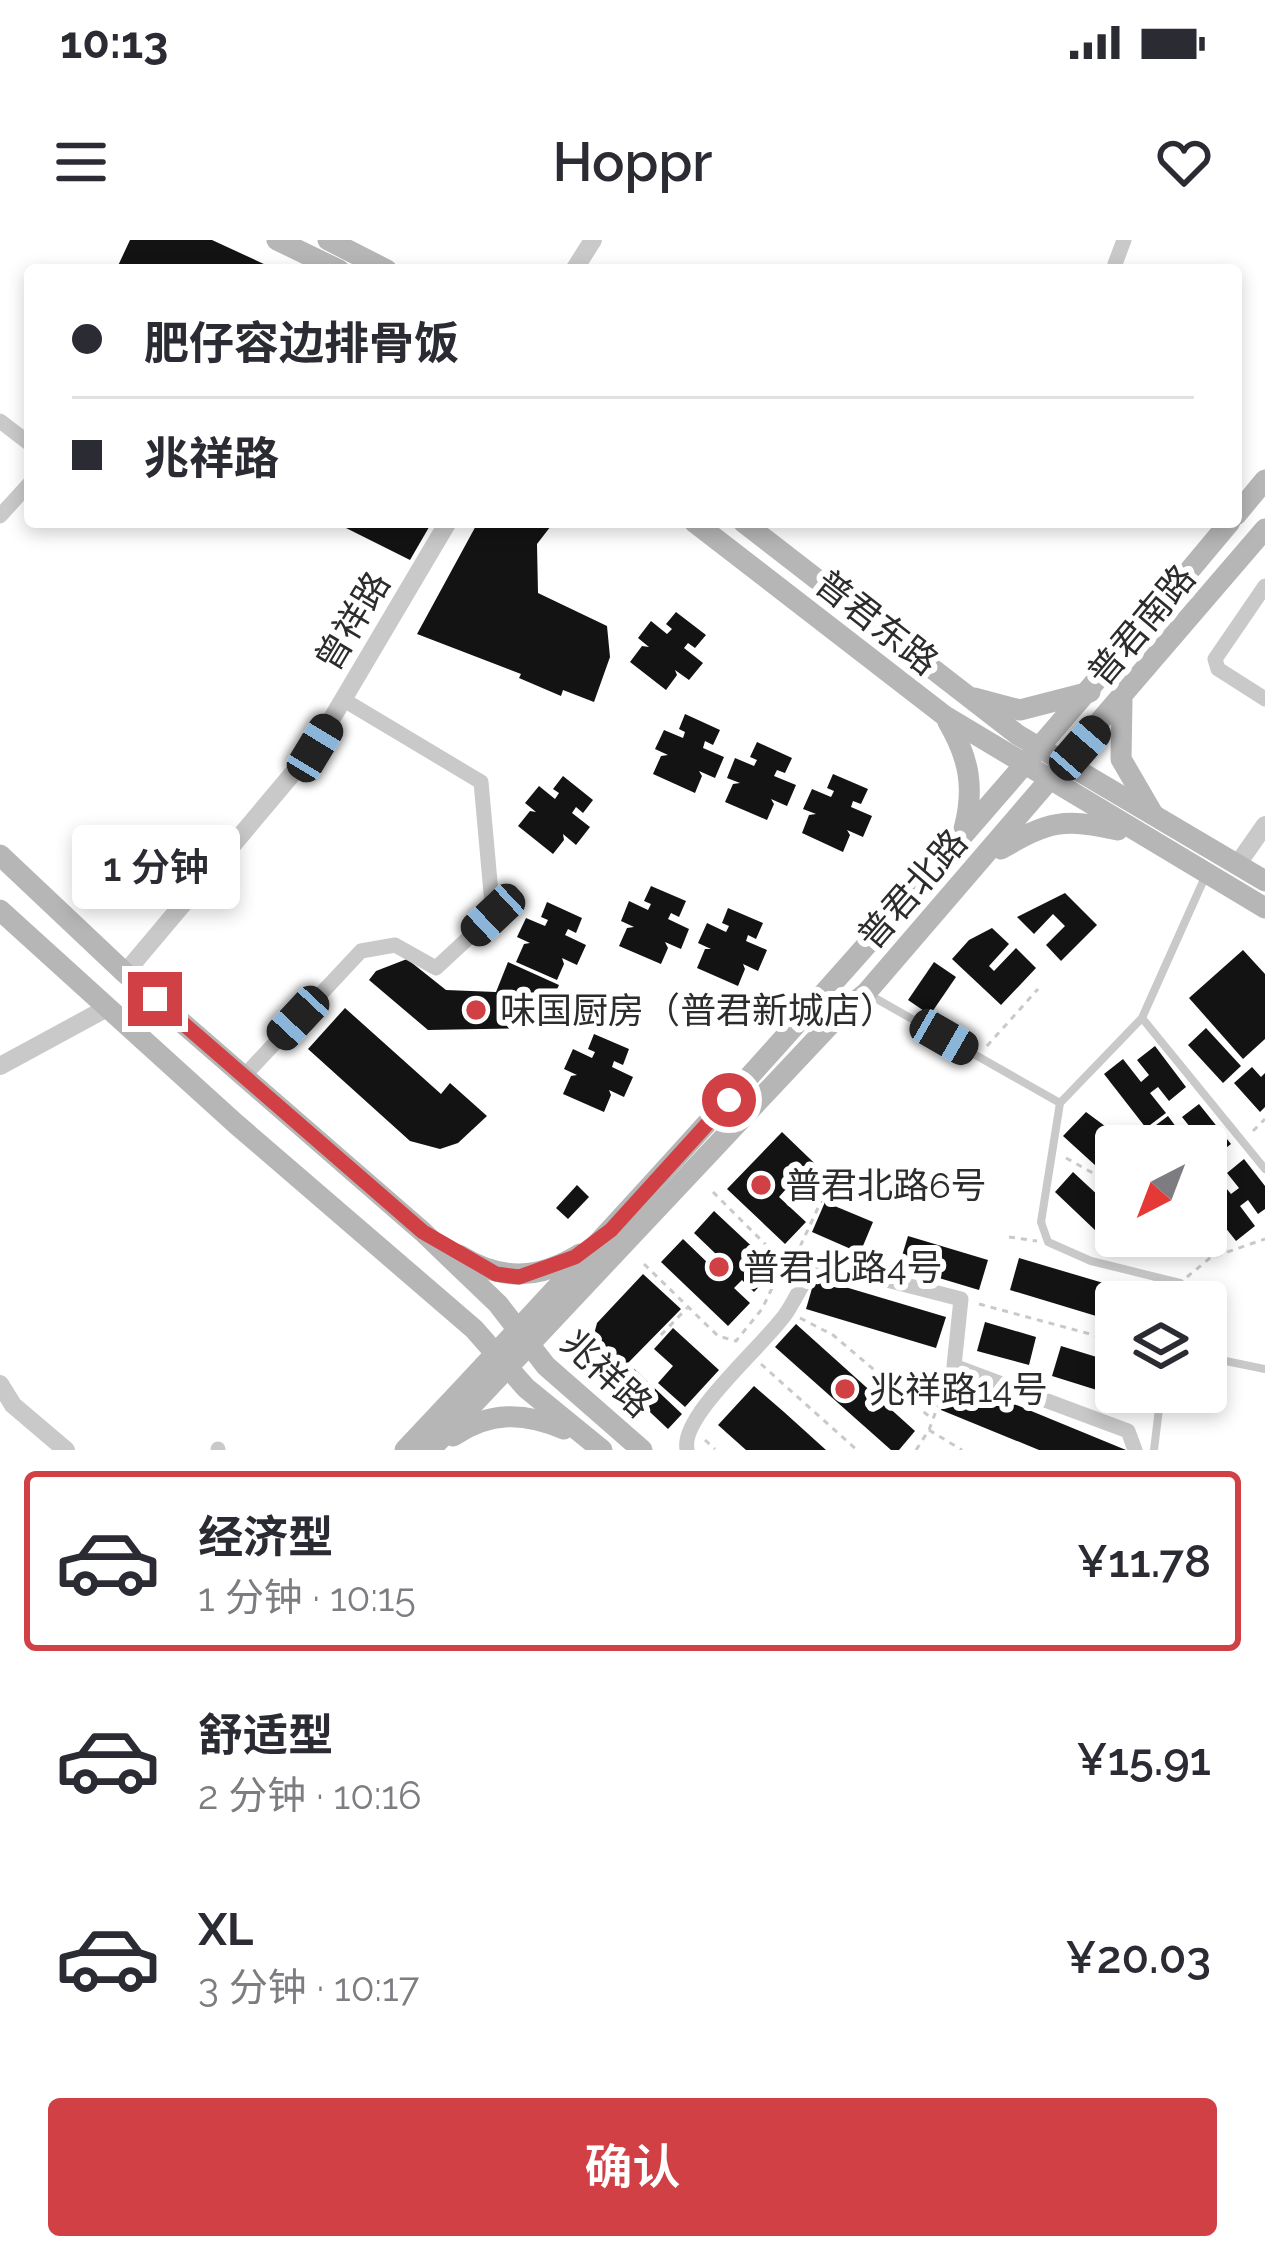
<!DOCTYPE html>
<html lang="zh">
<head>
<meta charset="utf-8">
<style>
	:root { --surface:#fff; --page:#f2f2f3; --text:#2b2b33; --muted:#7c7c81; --line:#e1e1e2; --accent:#d14044 }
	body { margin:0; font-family:Raleway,"Noto Sans SC",sans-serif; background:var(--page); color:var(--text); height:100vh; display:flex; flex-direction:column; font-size:45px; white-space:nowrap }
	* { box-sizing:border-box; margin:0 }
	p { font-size:39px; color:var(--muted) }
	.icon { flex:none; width:66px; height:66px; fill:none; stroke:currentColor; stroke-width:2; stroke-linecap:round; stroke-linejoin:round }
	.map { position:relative; height:1210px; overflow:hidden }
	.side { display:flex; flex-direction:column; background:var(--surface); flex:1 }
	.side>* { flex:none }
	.banner { position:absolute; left:24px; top:24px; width:1218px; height:264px; border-radius:12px; box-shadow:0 6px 18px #0003; display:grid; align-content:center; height:264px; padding:0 48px; background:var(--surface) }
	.needle { width:78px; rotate:222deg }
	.controls { position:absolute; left:1095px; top:885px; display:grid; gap:24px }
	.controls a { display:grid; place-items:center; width:132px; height:132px; border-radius:12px; background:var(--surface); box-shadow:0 6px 18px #0003; font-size:60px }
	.end { position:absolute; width:54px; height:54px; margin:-27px; border:15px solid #d14044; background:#fff; box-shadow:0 0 0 6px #fff }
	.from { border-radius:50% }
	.bubble { position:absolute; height:84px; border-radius:12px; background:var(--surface); box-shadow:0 6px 18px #0003; font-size:39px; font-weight:600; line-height:84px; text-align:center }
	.car { position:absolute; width:36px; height:72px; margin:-36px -18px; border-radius:15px; box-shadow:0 0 9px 3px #0007; background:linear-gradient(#222 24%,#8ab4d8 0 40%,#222 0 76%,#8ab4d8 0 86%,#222 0) }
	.banner b { display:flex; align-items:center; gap:42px; height:114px; font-size:45px }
	.banner b+b { border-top:3px solid var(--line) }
	.banner i { width:30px; height:30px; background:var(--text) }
	ul { padding:21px 0 0; list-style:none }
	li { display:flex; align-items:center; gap:36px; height:180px; margin:0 24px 18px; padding:0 24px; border:6px solid transparent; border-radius:12px }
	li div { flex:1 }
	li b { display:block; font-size:45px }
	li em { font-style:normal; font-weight:600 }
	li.selected { border-color:var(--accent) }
	li>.icon { width:108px; height:108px; stroke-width:1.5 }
	.primary-button { display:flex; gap:24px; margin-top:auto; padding:24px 48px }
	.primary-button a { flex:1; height:138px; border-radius:12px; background:var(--accent); color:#fff; font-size:48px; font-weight:600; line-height:138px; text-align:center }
	.status { display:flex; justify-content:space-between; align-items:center; height:84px; padding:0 60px; background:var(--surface); direction:ltr }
	.status svg { height:33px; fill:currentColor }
	header { display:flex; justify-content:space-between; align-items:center; height:156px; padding:0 48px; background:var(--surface); font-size:54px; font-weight:600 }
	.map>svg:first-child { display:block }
	.building { fill:#131313 }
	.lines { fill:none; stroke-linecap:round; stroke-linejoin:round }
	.path { stroke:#c9c9c9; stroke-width:3; stroke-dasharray:6 6; stroke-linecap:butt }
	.service { stroke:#c9c9c9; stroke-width:8 }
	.minor { stroke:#c9c9c9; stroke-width:15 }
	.tertiary { stroke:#c9c9c9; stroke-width:18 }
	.secondary { stroke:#b6b6b6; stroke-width:21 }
	.route { stroke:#d14044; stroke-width:15 }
	.poi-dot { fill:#d14044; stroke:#fff; stroke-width:4.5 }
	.labels { text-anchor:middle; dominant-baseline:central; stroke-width:12; stroke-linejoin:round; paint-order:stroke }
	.street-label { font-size:36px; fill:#2c2c2c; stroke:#fff }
	.poi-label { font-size:36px; fill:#2c2c2c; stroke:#fff; text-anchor:start }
</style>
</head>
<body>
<div class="status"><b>10:13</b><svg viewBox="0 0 49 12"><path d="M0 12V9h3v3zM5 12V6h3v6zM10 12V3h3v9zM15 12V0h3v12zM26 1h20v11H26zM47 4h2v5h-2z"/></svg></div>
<header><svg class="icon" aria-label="menu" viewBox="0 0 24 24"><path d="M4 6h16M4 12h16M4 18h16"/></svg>Hoppr<svg class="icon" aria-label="heart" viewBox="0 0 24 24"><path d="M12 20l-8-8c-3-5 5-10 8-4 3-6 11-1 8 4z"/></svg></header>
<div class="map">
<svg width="1265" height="1210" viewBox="0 0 1265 1210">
	<rect width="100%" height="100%" fill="#fff"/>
	<g class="building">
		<polygon points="130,0 212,0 277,30 116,30"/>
		<polygon points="334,282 432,282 410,320"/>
		<polygon points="478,282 554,282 537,304 538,353 607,386 610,417 594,462 563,450 561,456 519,438 521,434 417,394"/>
		<polygon points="676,372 706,395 695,408 688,403 684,408 703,423 689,440 675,430 677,435 666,450 630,422 642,406 649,407 638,398 651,381 667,394 672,389 666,384"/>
		<polygon points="685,474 720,490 713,505 705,501 703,508 724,517 715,538 699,531 702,536 695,553 653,534 661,516 668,515 655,509 664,490 683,498 685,492 679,489"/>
		<polygon points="757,502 792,518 785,533 777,530 774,536 796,545 787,566 771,559 774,564 767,580 725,562 733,544 740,543 727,538 735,518 754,526 757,520 750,517"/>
		<polygon points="833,534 868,549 861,564 853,561 851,567 872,576 863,597 847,590 850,595 843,612 802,593 809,575 816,574 803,569 812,549 831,557 834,551 827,548"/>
		<polygon points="563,536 593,560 583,573 576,567 572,573 590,587 576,605 563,594 564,600 553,614 518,586 530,571 536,572 525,563 539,546 555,559 559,553 553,549"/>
		<polygon points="651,646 686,661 679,677 671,673 668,679 689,689 681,709 665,702 668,708 661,724 619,706 627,688 634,687 621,681 629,661 648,670 651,664 644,661"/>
		<polygon points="1065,653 1097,685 1061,721 1046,705 1065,686 1053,674 1034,694 1017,677"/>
		<polygon points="547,662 582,678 576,693 568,689 565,695 586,705 577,725 562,718 564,724 557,740 516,722 524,704 530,703 517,697 526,678 545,686 548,680 541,677"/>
		<polygon points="728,668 763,683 756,699 748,695 746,701 767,710 758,731 743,724 745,729 738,746 697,728 705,709 711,709 698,703 707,683 726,692 729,686 722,683"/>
		<polygon points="992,688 1009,704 989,726 994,731 1016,708 1036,728 1001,765 952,719 969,700"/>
		<polygon points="1243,710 1265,734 1265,799 1243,819 1189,758"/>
		<polygon points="407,719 446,750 496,752 508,722 559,745 539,788 428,790 369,740 376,731"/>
		<polygon points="934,722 956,737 930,775 908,760"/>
		<polygon points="345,768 441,854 450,843 487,876 458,903 440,909 410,901 308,809"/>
		<polygon points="1206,788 1241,826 1223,843 1188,805"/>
		<polygon points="594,794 629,809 623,825 614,821 612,827 633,837 624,857 609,850 611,855 604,872 563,854 571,836 577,835 564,829 573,809 592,818 595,812 588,809"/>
		<polygon points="1155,806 1186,847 1169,861 1158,847 1150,853 1166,873 1146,888 1104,834 1123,819 1141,842 1149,835 1137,820"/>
		<polygon points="1252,827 1261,837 1265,833 1265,867 1260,872 1234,843"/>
		<polygon points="1199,864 1231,904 1213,918 1202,904 1159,906 1148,891 1168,876 1185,899 1194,892 1182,877"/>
		<polygon points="1086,872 1132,906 1116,906 1116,934 1101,920 1096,926 1063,896"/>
		<polygon points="782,892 833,941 815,960 794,940 779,957 806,982 785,1004 727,949"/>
		<polygon points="1244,919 1265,946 1265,969 1258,974 1248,960 1240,966 1255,986 1236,1001 1206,963 1206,937 1213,932 1231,954 1239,948 1227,933"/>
		<polygon points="1073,932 1116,972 1116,991 1105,981 1096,991 1055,952"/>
		<polygon points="577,945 589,957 568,979 556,968"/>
		<polygon points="825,962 873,982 860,1013 812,992"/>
		<polygon points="714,971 776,1029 754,1052 742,1040 734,1048 750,1063 728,1086 661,1022 683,999 710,1025 718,1016 694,993"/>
		<polygon points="908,996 988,1020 979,1050 899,1026"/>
		<polygon points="1121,996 1191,996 1192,1003 1137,1011"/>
		<polygon points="1019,1018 1154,1058 1153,1062 1116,1062 1116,1082 1010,1050"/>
		<polygon points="643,1034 681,1069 628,1123 682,1174 668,1189 600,1125 591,1106 597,1083"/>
		<polygon points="815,1038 946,1077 936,1108 806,1069"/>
		<polygon points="985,1082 1036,1097 1029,1125 977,1111"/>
		<polygon points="796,1084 915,1191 899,1210 891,1210 775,1107"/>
		<polygon points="673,1088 719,1130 685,1167 658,1143 673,1126 654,1109"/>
		<polygon points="1061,1106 1116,1123 1116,1152 1134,1152 1132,1161 1052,1136"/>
		<polygon points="953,1139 1126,1210 1039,1210 941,1170"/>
		<polygon points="754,1146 784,1172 826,1210 746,1210 718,1185"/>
	</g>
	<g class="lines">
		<g class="path">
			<polyline points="987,806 1038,749"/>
			<polyline points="1253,891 1265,879"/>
			<polyline points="1066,918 1116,946"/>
			<polyline points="713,952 778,1017 786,1019 798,1011 824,955 847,929"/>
			<polyline points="1206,980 1218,993 1210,1016"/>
			<polyline points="1009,997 1037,1001"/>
			<polyline points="644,1024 718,1096 736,1101 762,1069 786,1019"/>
			<polyline points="1187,1037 1210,1018 1265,999"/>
			<polyline points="979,1064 1116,1101"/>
			<polyline points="800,1078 833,1095 931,1178"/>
			<polyline points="661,1095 687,1068"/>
			<polyline points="761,1124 857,1210"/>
			<polyline points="929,1190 962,1210"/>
			<polyline points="705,1200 715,1209"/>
			<polyline points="916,1210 929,1190 947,1141"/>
		</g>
		<g class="service">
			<polyline points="868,754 1060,863 1041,982 1048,1002 1091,1021 1180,1043 1177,1062"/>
			<polyline points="1142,778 1265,929"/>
			<polyline points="1060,863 1142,778 1205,637"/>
			<polyline points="1206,1117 1265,1129"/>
			<polyline points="1154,1210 1161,1152"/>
		</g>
		<g class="minor">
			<polyline points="1115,24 1124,0"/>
			<polyline points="0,181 30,204"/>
			<polyline points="0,276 30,243"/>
			<polyline points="1265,346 1215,419 1218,429 1265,459"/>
			<polyline points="245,835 361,711 395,705 436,728 493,675 481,542 344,460"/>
			<polyline points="218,1209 218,1210"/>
			<path d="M 687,1209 C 680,1175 767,1103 787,1072 C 796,1058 802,1044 812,1030 L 828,1025 L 961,1059 L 954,1126 L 1128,1191 L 1135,1210"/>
		</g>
		<g class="tertiary">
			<polyline points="574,30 593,0"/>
			<polyline points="1237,625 1265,585"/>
			<polyline points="125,733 315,507 448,282"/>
			<polyline points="0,826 105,769"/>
			<polyline points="0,1144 13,1165 66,1210"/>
		</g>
		<g class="secondary">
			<polyline points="277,0 339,30"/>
			<polyline points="328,0 387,30"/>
			<polyline points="1236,275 1265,240"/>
			<polyline points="694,282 945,476 1265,668"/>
			<polyline points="743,282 1018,495 1265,641"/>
			<polyline points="974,458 1020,470 1090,452"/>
			<polyline points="1122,460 1121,519 1153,574"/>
			<path d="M 948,482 C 969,518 975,548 964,589"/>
			<path d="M 1001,609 C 1049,581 1063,578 1118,590"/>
			<polyline points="0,615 125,733 423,992 498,1064 546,1126 642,1210"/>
			<polyline points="0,670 236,884 474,1089 526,1148 602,1210"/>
			<path d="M 459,1015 C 501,1041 538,1040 580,1014"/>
			<path d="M 453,1196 C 490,1171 524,1172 564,1189"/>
			<path d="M 405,1210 C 689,909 965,600 1230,282"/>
			<polyline points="430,1210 841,773 866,753 1265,289"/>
		</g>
	</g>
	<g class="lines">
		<polyline class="route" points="155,759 423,992 496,1034 519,1037 575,1017 611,990 729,860"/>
	</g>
	<g class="poi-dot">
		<circle cx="476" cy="770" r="12"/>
		<circle cx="761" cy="945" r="12"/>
		<circle cx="719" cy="1027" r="12"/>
		<circle cx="845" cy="1149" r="12"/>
	</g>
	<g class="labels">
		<g class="street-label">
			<text transform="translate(352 381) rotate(-59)">曾祥路</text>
			<text transform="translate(877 382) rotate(38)">普君东路</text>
			<text transform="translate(1141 385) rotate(-50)">普君南路</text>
			<text transform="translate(912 649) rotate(-49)">普君北路</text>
			<text transform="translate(607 1133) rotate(43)">兆祥路</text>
		</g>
		<g class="poi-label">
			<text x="500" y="770">味国厨房（普君新城店）</text>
			<text x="785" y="945">普君北路6号</text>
			<text x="743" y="1027">普君北路4号</text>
			<text x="869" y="1149">兆祥路14号</text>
		</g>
	</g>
</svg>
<div class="controls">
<a><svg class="needle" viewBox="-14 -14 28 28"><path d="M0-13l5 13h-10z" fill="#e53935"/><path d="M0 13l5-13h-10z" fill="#7c7c81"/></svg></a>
<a><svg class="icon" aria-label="layers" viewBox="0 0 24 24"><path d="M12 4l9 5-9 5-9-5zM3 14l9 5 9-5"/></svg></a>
</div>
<i class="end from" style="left:729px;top:860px"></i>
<i class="end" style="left:155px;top:759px"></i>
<div class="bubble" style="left:72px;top:585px;width:168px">1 分钟</div>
<i class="car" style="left:315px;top:508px;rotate:31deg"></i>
<i class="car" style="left:1080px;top:508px;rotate:41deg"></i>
<i class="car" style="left:493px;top:675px;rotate:227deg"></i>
<i class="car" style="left:298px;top:778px;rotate:223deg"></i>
<i class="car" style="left:944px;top:797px;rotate:120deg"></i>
<div class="banner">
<b><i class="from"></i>肥仔容边排骨饭</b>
<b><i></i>兆祥路</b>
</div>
</div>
<section class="side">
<ul>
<li class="selected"><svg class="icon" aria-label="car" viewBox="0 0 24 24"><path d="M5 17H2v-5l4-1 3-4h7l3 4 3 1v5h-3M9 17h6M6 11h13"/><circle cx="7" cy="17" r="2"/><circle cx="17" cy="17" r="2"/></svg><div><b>经济型</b><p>1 分钟 · 10:15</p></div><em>¥11.78</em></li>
<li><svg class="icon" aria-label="car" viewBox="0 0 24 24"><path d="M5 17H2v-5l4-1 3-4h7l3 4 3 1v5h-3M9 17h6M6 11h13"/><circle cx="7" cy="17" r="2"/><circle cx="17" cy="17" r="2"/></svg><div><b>舒适型</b><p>2 分钟 · 10:16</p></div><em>¥15.91</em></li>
<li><svg class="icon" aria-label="car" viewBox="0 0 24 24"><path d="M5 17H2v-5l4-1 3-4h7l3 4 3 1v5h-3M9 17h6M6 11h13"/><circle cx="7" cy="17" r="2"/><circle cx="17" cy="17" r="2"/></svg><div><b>XL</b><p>3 分钟 · 10:17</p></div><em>¥20.03</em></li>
</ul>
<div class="primary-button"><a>确认</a></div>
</section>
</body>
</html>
